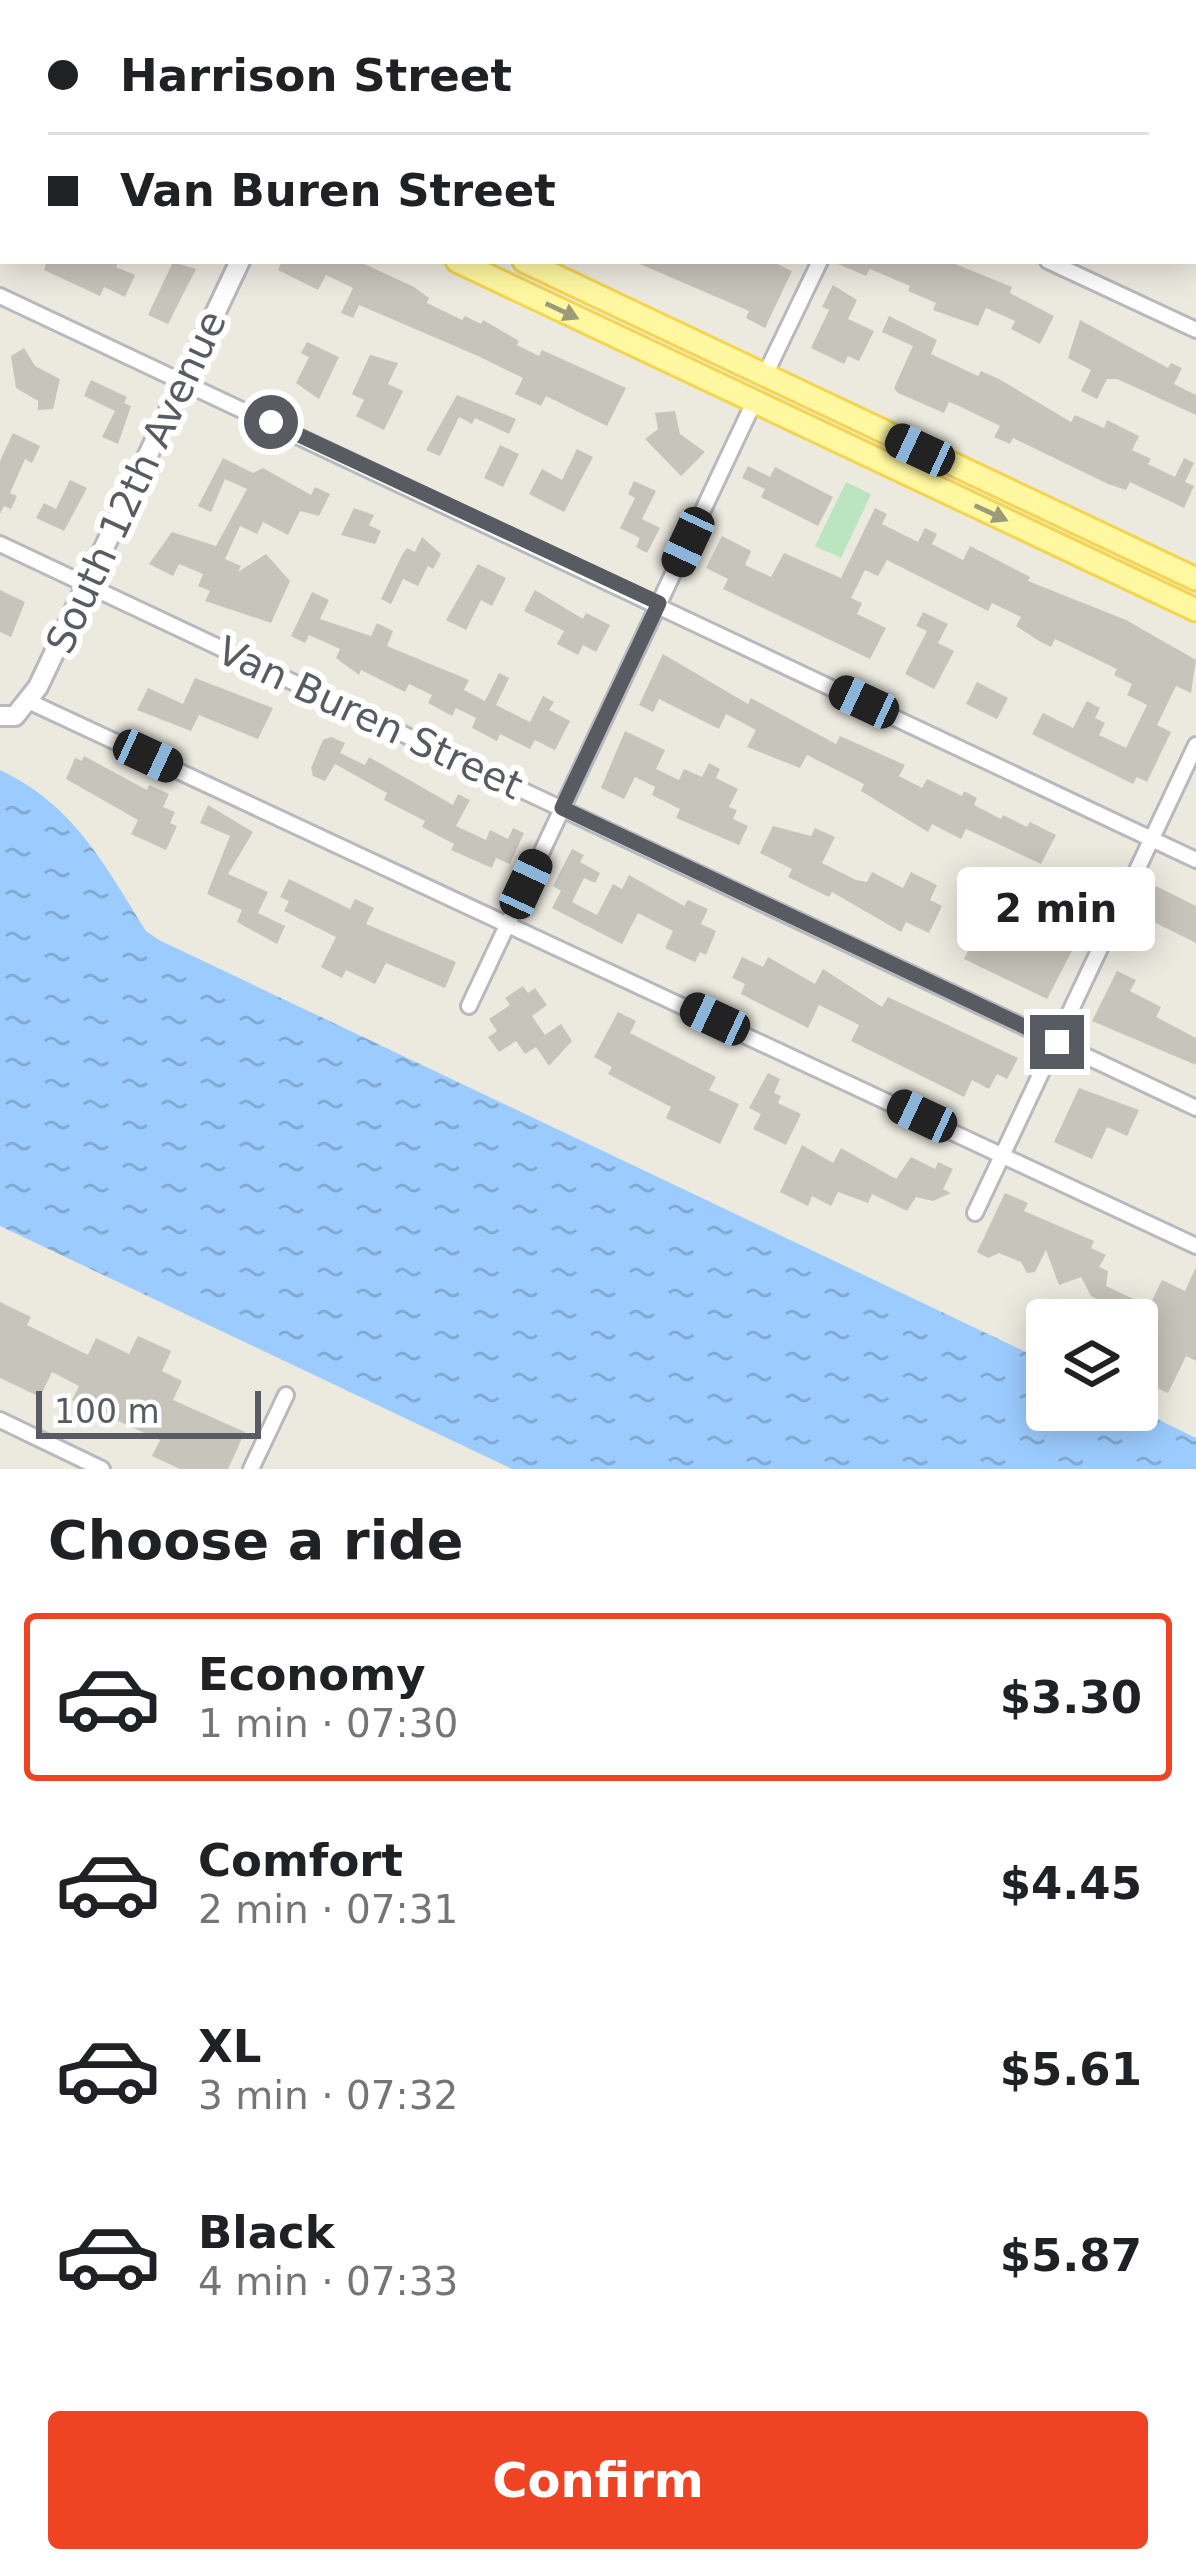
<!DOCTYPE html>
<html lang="en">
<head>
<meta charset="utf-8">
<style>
	:root { --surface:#fff; --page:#f6f6f6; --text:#202124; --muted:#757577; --line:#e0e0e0; --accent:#ee4423 }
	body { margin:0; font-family:"DejaVu Sans",sans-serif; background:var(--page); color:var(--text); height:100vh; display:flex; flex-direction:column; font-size:45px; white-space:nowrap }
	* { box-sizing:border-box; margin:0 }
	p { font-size:39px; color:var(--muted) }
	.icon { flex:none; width:66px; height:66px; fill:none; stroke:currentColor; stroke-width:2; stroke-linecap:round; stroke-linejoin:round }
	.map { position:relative; height:1469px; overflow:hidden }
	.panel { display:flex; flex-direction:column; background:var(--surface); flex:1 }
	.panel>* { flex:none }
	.hud { position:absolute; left:0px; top:0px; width:1197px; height:264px; box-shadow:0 6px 30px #0003; display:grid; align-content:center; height:264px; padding:0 48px; background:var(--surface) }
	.controls { position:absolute; left:1026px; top:1299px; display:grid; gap:24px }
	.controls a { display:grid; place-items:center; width:132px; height:132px; border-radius:12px; background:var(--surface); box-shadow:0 6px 30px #0003; font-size:60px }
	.scale { position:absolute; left:36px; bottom:30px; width:225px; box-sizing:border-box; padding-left:12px; border:6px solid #585b61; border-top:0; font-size:33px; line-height:42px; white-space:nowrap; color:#585b61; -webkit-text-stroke:9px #fff; paint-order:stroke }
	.end { position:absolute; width:54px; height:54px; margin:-27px; border:15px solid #585b61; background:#fff; box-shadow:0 0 0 6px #fff }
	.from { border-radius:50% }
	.bubble { position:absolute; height:84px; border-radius:12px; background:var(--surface); box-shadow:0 6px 30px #0003; font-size:39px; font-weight:700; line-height:84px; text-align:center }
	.car { position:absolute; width:36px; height:72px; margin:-36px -18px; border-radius:15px; box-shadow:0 0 9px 3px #0007; background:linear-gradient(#222 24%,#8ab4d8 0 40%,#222 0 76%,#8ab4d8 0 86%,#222 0) }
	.hud b { display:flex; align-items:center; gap:42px; height:114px; font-size:45px }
	.hud b+b { border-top:3px solid var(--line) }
	.hud i { width:30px; height:30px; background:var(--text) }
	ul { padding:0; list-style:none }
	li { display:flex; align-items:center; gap:36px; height:168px; margin:0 24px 18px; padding:0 24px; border:6px solid transparent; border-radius:12px }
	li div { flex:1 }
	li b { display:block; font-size:45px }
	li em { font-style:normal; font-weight:700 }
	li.current { border-color:var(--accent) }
	li>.icon { width:108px; height:108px; stroke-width:1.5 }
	h2 { padding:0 48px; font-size:54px; line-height:144px }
	.action { display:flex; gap:24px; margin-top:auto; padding:24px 48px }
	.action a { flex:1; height:138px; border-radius:12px; background:var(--accent); color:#fff; font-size:48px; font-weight:700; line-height:138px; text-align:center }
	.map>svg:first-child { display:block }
	.pitch { fill:#bae5be }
	.water { fill:url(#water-ripples) }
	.building { fill:#c7c4bc }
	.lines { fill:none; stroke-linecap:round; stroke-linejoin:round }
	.minor-casing { stroke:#b7b9bf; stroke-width:20 }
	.tertiary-casing { stroke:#b7b9bf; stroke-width:24 }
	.primary-casing { stroke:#f5d44f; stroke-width:27 }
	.minor { stroke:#fff; stroke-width:14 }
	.tertiary { stroke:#fff; stroke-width:18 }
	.primary { stroke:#fff8a1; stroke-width:21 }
	.oneway { fill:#9b9a7b }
	.route { stroke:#585b61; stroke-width:15 }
	.labels { text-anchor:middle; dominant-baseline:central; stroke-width:12; stroke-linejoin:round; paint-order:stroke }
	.street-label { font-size:39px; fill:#585b61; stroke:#fff }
</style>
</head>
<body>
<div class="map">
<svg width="1196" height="1469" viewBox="0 0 1196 1469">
	<defs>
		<pattern id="water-ripples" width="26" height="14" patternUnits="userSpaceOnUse" patternTransform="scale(3)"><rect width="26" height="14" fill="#9cccff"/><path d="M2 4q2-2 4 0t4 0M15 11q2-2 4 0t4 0" fill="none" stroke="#82a9d2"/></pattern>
	</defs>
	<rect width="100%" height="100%" fill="#eceadf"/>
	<polygon class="pitch" points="846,482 871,494 841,558 815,546"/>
	<path class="water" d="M 0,770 C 73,804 105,865 146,931 L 159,940 L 1047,1362 L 1047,1410 L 1137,1409 L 1196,1438 L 1196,1469 L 512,1469 L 0,1226 Z"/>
	<g class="building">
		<polygon points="47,261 119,261 116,267 135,275 125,297 104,287 100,296 44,270"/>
		<polygon points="282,261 358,261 414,287 429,298 427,303 462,320 465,316 481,324 483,320 519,341 517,345 539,356 542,350 626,388 607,426 546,396 541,406 515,394 523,378 478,356 359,305 353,318 341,313 353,288 326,275 318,290 278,270"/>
		<polygon points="633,261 771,261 792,271 765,328 746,318 749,311"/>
		<polygon points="831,261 948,261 1012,287 1010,293 1054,316 1040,344 1011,329 1015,321 986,308 978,326 933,310 936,303 908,291 910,286 870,269 866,276"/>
		<polygon points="173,262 196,269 168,324 148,315"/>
		<polygon points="833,285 857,300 848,319 874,331 859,361 848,356 844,364 811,348 829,310 822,307"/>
		<polygon points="889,316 937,340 931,354 978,376 981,371 999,379 1071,422 1075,415 1104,428 1107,420 1139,436 1132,450 1151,459 1148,464 1175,477 1184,458 1194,463 1185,482 1194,486 1184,508 1130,482 1126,490 1108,484 1013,438 1010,444 994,437 1000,426 957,405 949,402 944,413 898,393 894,388 913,346 882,332"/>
		<polygon points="1080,320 1168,368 1171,363 1182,368 1174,384 1196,395 1196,415 1117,379 1107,379 1097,399 1081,391 1091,370 1068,358"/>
		<polygon points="307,342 339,357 319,399 296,383 309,357 301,353"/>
		<polygon points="24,348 35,366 60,379 53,409 38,410 38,401 16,388 11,356"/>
		<polygon points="370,355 398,363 388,384 403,391 384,430 356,416 364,400 352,394"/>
		<polygon points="91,380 127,397 124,403 131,406 118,444 102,437 115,411 84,396"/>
		<polygon points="457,395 516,419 509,434 475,418 472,424 459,417 440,456 426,450"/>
		<polygon points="675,411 680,434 705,452 681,476 645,439 658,429 655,413"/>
		<polygon points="13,433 40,446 32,463 25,459 10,493 17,496 11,509 4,506 0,514 0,461"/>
		<polygon points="500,445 519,454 503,487 484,478"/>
		<polygon points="577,449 593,457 564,512 529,494 542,469 562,480"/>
		<polygon points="223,458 253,473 263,468 311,495 315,487 330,494 319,516 300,511 288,535 263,522 257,534 240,526 225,559 241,566 238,572 266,554 290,581 271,623 205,601 210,591 198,586 203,574 179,564 173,576 149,564 172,532 216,546 247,489 225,479 211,512 198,506"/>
		<polygon points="748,466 770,477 775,467 833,497 818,526 761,497 765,489 742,478"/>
		<polygon points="70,480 87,488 64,531 36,518 44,503 56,509"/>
		<polygon points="634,481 656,491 642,519 660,528 647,553 636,547 640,538 620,528 635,498 628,494"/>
		<polygon points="354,508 374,515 369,525 381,531 375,544 341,535"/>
		<polygon points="875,508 887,514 882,524 918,542 925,528 937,534 932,544 963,560 970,546 1030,577 1028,581 1126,620 1196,660 1191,693 1176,686 1157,725 1171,732 1147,782 1137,777 1133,784 1032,734 1043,713 1073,728 1087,701 1100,708 1095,718 1105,723 1099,735 1126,748 1147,705 1127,695 1132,684 1114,675 1117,669 1055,639 1051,647 1039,641 1016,626 1021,617 992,603 988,611 887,560 878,576 865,570 851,598 862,603 857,614 886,628 870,659 723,589 728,579 706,568 722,536 751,551 745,565 771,577 784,553 841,578"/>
		<polygon points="422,537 441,554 433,569 428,566 418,586 403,579 391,604 381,599 402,555 407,548 415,552"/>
		<polygon points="478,564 506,578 492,606 481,600 466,630 446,620"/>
		<polygon points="0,590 25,602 11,637 0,632"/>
		<polygon points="535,590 583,619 586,613 610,625 596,652 583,645 578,655 557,644 564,631 524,611"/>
		<polygon points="312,592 329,600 320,619 371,636 377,623 393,631 387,646 469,680 464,690 485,701 499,673 509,678 496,705 530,722 543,696 554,702 549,710 570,721 555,750 535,740 530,749 500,734 497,741 472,728 476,718 456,708 452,716 428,703 432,695 409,684 405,692 361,670 359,675 336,658 340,649 309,635 305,643 291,636"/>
		<polygon points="923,612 948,624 938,643 954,651 934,689 905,674 927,631 916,626"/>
		<polygon points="663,654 748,704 751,698 836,744 840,736 905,765 899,776 922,788 927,779 962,796 964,791 977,798 974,805 1001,819 1003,815 1027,827 1030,822 1056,835 1041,864 966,829 961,839 932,824 928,832 861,791 864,784 807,755 800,768 747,747 756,730 726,714 719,729 659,699 653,712 639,705"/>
		<polygon points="195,678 273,708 258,739 199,715 191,731 137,710 148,688 183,704"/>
		<polygon points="977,682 1008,698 997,719 966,704"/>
		<polygon points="625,731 665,750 656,769 679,780 684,769 702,777 709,763 720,769 716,778 738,789 729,807 737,810 733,819 748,826 739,845 676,818 680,809 652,795 655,787 635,777 624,799 601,788"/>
		<polygon points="331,737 345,743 340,753 365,765 369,757 453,805 458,794 470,800 456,826 486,840 490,830 508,839 513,828 524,833 510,864 496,858 492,868 451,850 454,844 422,827 425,821 384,800 387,793 335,764 325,781 313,776 311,768 323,740"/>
		<polygon points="84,756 147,790 149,785 169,794 163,807 175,812 170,823 177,826 166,850 131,834 138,820 66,779 75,758 82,761"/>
		<polygon points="208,805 253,832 228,874 268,892 258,913 285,926 277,944 237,922 242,910 207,894 230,836 200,823"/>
		<polygon points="773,826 811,836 815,828 835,837 822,863 856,880 867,882 872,872 903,888 911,872 937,885 930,900 942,906 929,933 906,922 901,932 832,892 829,897 788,877 792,869 760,853"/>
		<polygon points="572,849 584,855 580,862 600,873 595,883 584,878 572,902 597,915 613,884 622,889 629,875 684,906 688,900 708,909 701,924 716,931 706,955 700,952 695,962 665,948 673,931 638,913 622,944 552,908 561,891 553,886"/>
		<polygon points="289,879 350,909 355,899 374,908 366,924 456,962 445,988 386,963 375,984 346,970 342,978 321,967 336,937 284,911 289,901 280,897"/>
		<polygon points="1156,886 1196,906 1196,943 1142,916"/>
		<polygon points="982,922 1047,947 1057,928 1078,939 1047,999 964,959"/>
		<polygon points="742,957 763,967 768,957 815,984 823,969 882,1007 888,997 1018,1058 1007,1079 997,1074 989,1089 972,1080 964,1097 851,1041 859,1025 819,1005 808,1028 741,994 745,984 732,978"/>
		<polygon points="1117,971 1136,980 1130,991 1161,1007 1156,1017 1196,1038 1196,1065 1092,1021"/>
		<polygon points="523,986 528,993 535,988 547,1005 532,1016 545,1035 561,1024 572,1041 549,1066 536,1047 525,1054 516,1041 499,1052 488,1037 497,1031 489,1019 510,1005 505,998"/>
		<polygon points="618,1012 636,1021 630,1033 716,1077 709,1090 739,1104 720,1144 666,1118 671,1107 608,1074 612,1067 594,1057"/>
		<polygon points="768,1073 780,1079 774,1093 781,1096 778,1103 801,1114 786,1145 753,1129 761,1114 749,1108"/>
		<polygon points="1079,1088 1139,1110 1127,1136 1107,1127 1092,1159 1054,1142"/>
		<polygon points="802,1145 833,1163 841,1148 896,1179 911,1157 935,1169 938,1162 953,1169 943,1189 951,1193 933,1201 916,1197 907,1211 872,1194 868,1203 838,1192 831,1206 812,1196 808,1206 780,1192"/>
		<polygon points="1005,1193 1028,1203 1024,1211 1094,1241 1091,1248 1106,1255 1099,1267 1108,1271 1106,1286 1129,1297 1150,1305 1162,1280 1185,1291 1196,1267 1196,1361 1186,1356 1168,1393 1142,1381 1151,1363 1137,1356 1137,1320 1099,1320 1106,1304 1091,1296 1081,1277 1059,1285 1046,1250 1035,1272 1027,1273 1021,1262 999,1253 988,1258 977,1252"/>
		<polygon points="0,1302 31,1317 27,1325 88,1355 96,1338 129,1354 138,1336 171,1351 162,1371 182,1381 173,1400 245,1432 228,1469 180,1469 152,1456 160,1440 72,1400 79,1386 52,1372 40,1397 0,1378"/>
	</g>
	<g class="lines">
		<g class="minor-casing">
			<g id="minor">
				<polyline points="499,0 505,3"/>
				<polyline points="1024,0 1030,3"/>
				<polyline points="361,3 363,0"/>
				<polyline points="940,3 941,0"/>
				<polyline points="1194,80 1196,81"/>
				<polyline points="1048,261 1196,330"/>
				<polyline points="0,296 1196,860"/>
				<polyline points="765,375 820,261"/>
				<polyline points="0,544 1196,1108"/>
				<polyline points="28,701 1196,1246"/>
				<polyline points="469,1006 754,402"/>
				<polyline points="975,1213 1196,745"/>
				<polyline points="0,1420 102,1469"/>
				<polyline points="251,1469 286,1395"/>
			</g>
		</g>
		<g class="tertiary-casing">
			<polyline id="tertiary" points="0,716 15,716 38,687 240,261"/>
		</g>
		<g class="primary-casing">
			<g id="primary">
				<polyline points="0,14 3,15"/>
				<polyline points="0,44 3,46"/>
				<polyline points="457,261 1196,610"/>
				<polyline points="524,261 1196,579"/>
			</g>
		</g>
		<use href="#minor" class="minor"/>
		<use href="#tertiary" class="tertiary"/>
		<use href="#primary" class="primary"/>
	</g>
	<defs><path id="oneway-solid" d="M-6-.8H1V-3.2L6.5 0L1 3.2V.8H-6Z" transform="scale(3)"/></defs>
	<g class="oneway">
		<use href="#oneway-solid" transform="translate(562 311) rotate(25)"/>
		<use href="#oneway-solid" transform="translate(991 513) rotate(25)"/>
	</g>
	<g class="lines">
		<polyline class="route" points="271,422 659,603 562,808 1057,1042"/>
	</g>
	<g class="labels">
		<g class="street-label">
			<text transform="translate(136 482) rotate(-65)">South 12th Avenue</text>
			<text transform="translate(370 718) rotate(25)">Van Buren Street</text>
		</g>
	</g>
</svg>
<div class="controls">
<a><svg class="icon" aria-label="layers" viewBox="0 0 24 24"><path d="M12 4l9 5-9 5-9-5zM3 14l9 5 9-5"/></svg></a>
</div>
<div class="scale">100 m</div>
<i class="end from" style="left:271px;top:422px"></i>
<i class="end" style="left:1057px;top:1042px"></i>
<div class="bubble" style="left:957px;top:867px;width:198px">2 min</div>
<i class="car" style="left:920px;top:450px;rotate:295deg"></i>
<i class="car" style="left:688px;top:542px;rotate:205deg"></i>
<i class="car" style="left:864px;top:702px;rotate:295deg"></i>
<i class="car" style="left:148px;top:756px;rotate:115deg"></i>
<i class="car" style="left:526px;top:884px;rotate:25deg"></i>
<i class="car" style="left:715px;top:1019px;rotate:295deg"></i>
<i class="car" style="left:922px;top:1116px;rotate:295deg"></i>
<div class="hud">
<b><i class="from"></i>Harrison Street</b>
<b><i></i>Van Buren Street</b>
</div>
</div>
<section class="panel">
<h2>Choose a ride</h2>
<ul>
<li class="current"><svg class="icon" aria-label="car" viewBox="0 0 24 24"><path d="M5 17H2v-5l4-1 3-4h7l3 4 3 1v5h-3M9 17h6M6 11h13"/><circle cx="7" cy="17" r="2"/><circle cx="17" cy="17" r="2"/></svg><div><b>Economy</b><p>1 min · 07:30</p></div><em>$3.30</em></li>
<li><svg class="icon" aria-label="car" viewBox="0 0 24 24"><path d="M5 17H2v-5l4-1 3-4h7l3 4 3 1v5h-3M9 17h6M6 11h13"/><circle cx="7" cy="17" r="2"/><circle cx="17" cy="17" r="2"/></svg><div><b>Comfort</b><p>2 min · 07:31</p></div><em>$4.45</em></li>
<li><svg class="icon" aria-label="car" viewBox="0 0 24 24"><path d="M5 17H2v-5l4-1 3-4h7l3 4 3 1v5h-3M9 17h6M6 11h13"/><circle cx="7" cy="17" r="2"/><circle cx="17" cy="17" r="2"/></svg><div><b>XL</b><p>3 min · 07:32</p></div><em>$5.61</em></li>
<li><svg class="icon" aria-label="car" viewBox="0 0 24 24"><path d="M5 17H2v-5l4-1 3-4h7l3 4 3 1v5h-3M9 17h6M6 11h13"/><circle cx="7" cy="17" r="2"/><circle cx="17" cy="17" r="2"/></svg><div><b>Black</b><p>4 min · 07:33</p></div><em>$5.87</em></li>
</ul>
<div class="action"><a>Confirm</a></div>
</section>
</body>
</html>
